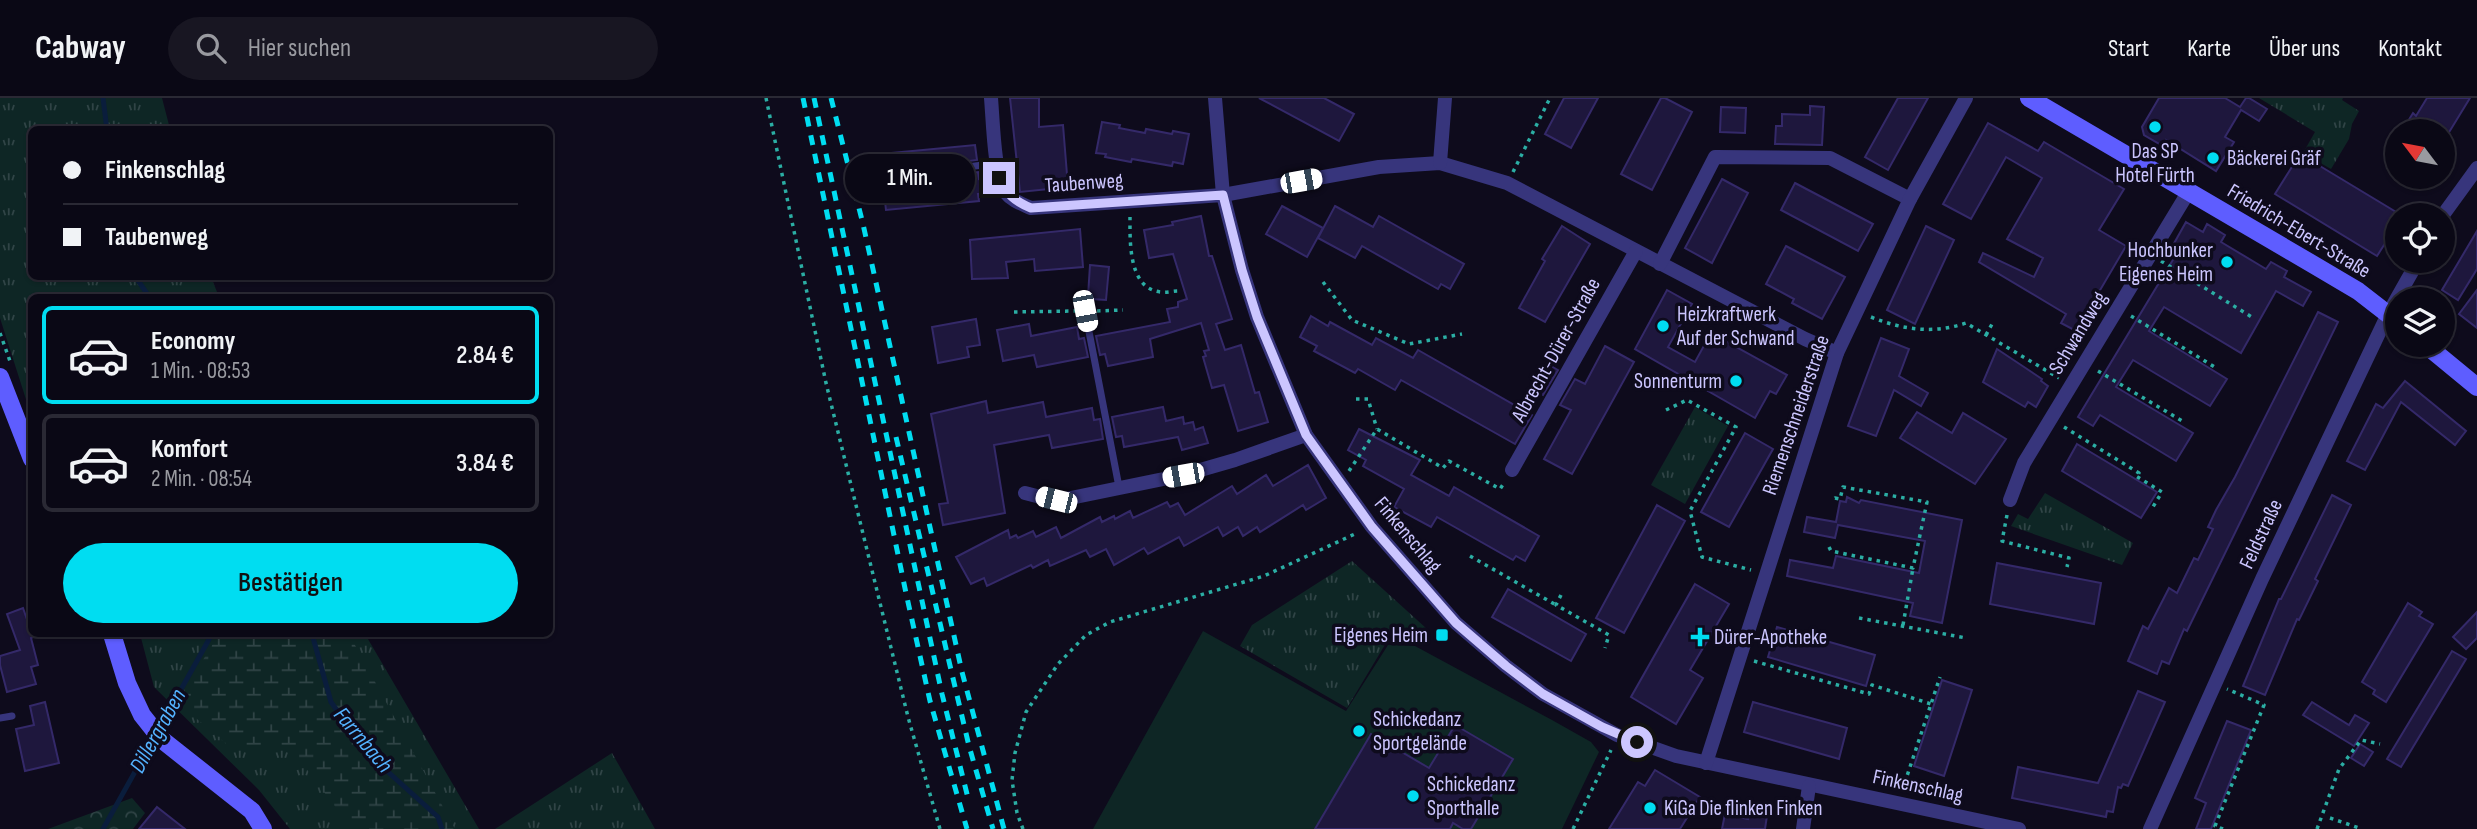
<!DOCTYPE html>
<html lang="de">
<head>
<meta charset="utf-8">
<style>
	:root { --surface:#0a0815; --page:#181622; --text:#f1f3f6; --muted:#999aa0; --line:#2a2934; --accent:#00ddf1 }
	body { margin:0; font-family:"Sofia Sans Condensed",sans-serif; background:var(--page); color:var(--text); height:100vh; display:flex; flex-direction:column; font-size:26px; white-space:nowrap }
	* { box-sizing:border-box; margin:0 }
	p { font-size:23px; color:var(--muted) }
	.icon { flex:none; width:38px; height:38px; fill:none; stroke:currentColor; stroke-width:2; stroke-linecap:round; stroke-linejoin:round }
	.map { position:relative; flex:1; overflow:hidden }
	.side { position:absolute; left:28px; top:196px; width:525px; height:343px; display:flex; flex-direction:column; background:var(--surface); border-radius:10px; box-shadow:0 2px 5px #0004,0 0 0 2px var(--line) }
	.side>* { flex:none }
	.guide { position:absolute; left:28px; top:28px; width:525px; height:154px; border-radius:10px; box-shadow:0 2px 5px #0004,0 0 0 2px var(--line); display:grid; align-content:center; height:154px; padding:0 35px; background:var(--surface) }
	.needle { width:46px; rotate:302deg }
	.fabs { position:absolute; left:2385px; top:21px; display:grid; gap:14px }
	.fabs a { display:grid; place-items:center; width:70px; height:70px; border-radius:50%; background:var(--surface); box-shadow:0 2px 5px #0004,0 0 0 2px var(--line); font-size:35px }
	.end { position:absolute; width:32px; height:32px; margin:-16px; border:9px solid #ccc6ff; background:#111; box-shadow:0 0 0 4px #111 }
	.from { border-radius:50% }
	.bubble { position:absolute; height:49px; border-radius:24px; background:var(--surface); box-shadow:0 2px 5px #0004,0 0 0 2px var(--line); font-size:23px; font-weight:600; line-height:49px; text-align:center }
	.car { position:absolute; width:21px; height:42px; margin:-21px -10px; border-radius:9px; box-shadow:0 0 5px 2px #0007; background:linear-gradient(#fff 24%,#345 0 40%,#fff 0 76%,#345 0 86%,#fff 0) }
	.guide b { display:flex; align-items:center; gap:24px; height:66px; font-size:26px }
	.guide b+b { border-top:2px solid var(--line) }
	.guide i { width:18px; height:18px; background:var(--text) }
	ul { padding:12px 0 0; list-style:none }
	li { display:flex; align-items:center; gap:21px; height:98px; margin:0 14px 10px; padding:0 21px; border:4px solid var(--line); border-radius:10px }
	li div { flex:1 }
	li b { display:block; font-size:26px }
	li em { font-style:normal; font-weight:600 }
	li.current { border-color:var(--accent) }
	li>.icon { width:63px; height:63px; stroke-width:1.5 }
	.button { display:flex; gap:14px; margin-top:auto; padding:14px 35px }
	.button a { flex:1; height:80px; border-radius:42px; background:var(--accent); color:#111; font-size:28px; font-weight:600; line-height:80px; text-align:center }
	header { display:flex; align-items:center; gap:42px; box-sizing:border-box; height:98px; padding:0 35px; background:var(--surface); border-bottom:2px solid var(--line) }
	header strong { font-size:33px }
	nav { display:flex; gap:38px; margin-inline-start:auto; font-size:24px }
	.search { width:490px; height:63px; background:var(--page); display:flex; align-items:center; gap:18px; box-sizing:border-box; padding:0 24px; border-radius:38px; color:var(--muted); font-size:26px }
	.map>svg:first-child { display:block }
	.grass { fill:url(#grass-tufts) }
	.forest { fill:url(#forest-crowns) }
	.wetland { fill:url(#wetland-marsh) }
	.pitch { fill:#0e2625 }
	.lines { fill:none; stroke-linecap:round; stroke-linejoin:round }
	.stream { stroke:#0a1d3c; stroke-width:5 }
	.building { fill:#1e173d; stroke:#342969; stroke-width:2 }
	.path { stroke:#2baea4; stroke-width:3.5; stroke-dasharray:3.5 5; stroke-linecap:butt }
	.lane { stroke:#37357c; stroke-width:7 }
	.street { stroke:#37357c; stroke-width:14 }
	.secondary { stroke:#5e5dff; stroke-width:18 }
	.rail { stroke:#00ddf1; stroke-width:5; stroke-dasharray:10 9; stroke-linecap:butt }
	.route { stroke:#ccc6ff; stroke-width:9 }
	.poi-dot { fill:#00ddf1; stroke:#0e0b1c; stroke-width:2.5 }
	.labels { text-anchor:middle; dominant-baseline:central; stroke-width:7; stroke-linejoin:round; paint-order:stroke }
	.poi-label { font-size:21px; fill:#ccc6ff; stroke:#0e0b1c; text-anchor:start }
	.street-label { font-size:21px; fill:#ccc6ff; stroke:#0e0b1c }
	.water-label { font-size:23px; font-style:italic; fill:#54b3ff; stroke:#0e0b1c }
</style>
</head>
<body>
<header>
<strong>Cabway</strong>
<div class="search"><svg class="icon" aria-label="search" viewBox="0 0 24 24"><circle cx="10" cy="10" r="6"/><path d="M15 15l6 6"/></svg>Hier suchen</div>
<nav><a>Start</a><a>Karte</a><a>Über uns</a><a>Kontakt</a></nav>
</header>
<div class="map">
<svg width="2477" height="731" viewBox="0 0 2477 731">
	<defs>
		<pattern id="grass-tufts" width="24" height="20" patternUnits="userSpaceOnUse" patternTransform="scale(1.75)"><rect width="24" height="20" fill="#0e2625"/><path d="M3 7l-1-3M5 7V3M7 7l1-3M15 17l-1-3M17 17v-4M19 17l1-3" fill="none" stroke="#304446"/></pattern>
		<pattern id="forest-crowns" width="20" height="18" patternUnits="userSpaceOnUse" patternTransform="scale(1.75)"><rect width="20" height="18" fill="#0e2625"/><path d="M2 6a3 3 0 1 1 6 0M12 15a3 3 0 1 1 6 0" fill="none" stroke="#304446"/></pattern>
		<pattern id="wetland-marsh" width="20" height="14" patternUnits="userSpaceOnUse" patternTransform="scale(1.75)"><rect width="20" height="14" fill="#0e2625"/><path d="M1 5h8M5 5V1M11 12h8M15 12V8" fill="none" stroke="#304446"/></pattern>
	</defs>
	<rect width="100%" height="100%" fill="#0e0b1c"/>
	<g class="grass">
		<polygon points="0,0 162,0 170,31 32,32 32,178 211,179 219,199 32,200 31,317 0,220"/>
		<polygon points="2259,0 2343,0 2342,2 2359,13 2352,26 2349,41 2331,71 2303,55 2315,34"/>
		<polygon points="1695,309 1728,328 1685,406 1651,387"/>
		<polygon points="2045,395 2133,445 2122,467 2011,428 2018,416 2028,421"/>
		<polygon points="1352,463 1427,531 1417,545 1386,545 1347,610 1240,548 1252,527"/>
		<polygon points="140,536 365,536 479,731 290,731 259,692 154,589"/>
		<polygon points="612,655 655,731 495,731"/>
	</g>
	<polygon class="forest" points="132,700 145,715 133,731 48,731"/>
	<polygon class="wetland" points="219,536 349,536 455,731 352,731 289,648 231,650 177,604"/>
	<polygon class="pitch" points="1203,533 1346,613 1388,547 1415,548 1552,622 1591,644 1599,654 1562,731 1093,731"/>
	<g class="lines">
		<g class="stream">
			<polyline points="103,0 107,32"/>
			<polyline points="135,178 150,200"/>
			<polyline points="312,536 331,604 367,655 438,719 442,731"/>
			<polyline points="103,731 212,536"/>
		</g>
	</g>
	<g class="building">
		<polygon points="1010,0 1039,0 1039,29 1063,27 1068,89 1020,94"/>
		<polygon points="1259,0 1324,0 1354,16 1339,43"/>
		<polygon points="1564,0 1598,0 1571,50 1545,36"/>
		<polygon points="1661,0 1665,0 1692,14 1652,92 1621,76"/>
		<polygon points="1898,0 1928,0 1888,72 1865,59"/>
		<polygon points="2159,0 2225,0 2240,9 2246,0 2249,0 2267,11 2259,23 2241,12 2225,39 2234,44 2216,73 2166,42 2163,48 2144,37 2142,29"/>
		<polygon points="2427,0 2470,0 2448,36 2443,33 2402,33 2413,15 2416,18"/>
		<polygon points="1810,8 1824,9 1822,47 1775,46 1776,28 1782,28 1782,16 1810,17"/>
		<polygon points="1721,9 1746,10 1745,35 1720,34"/>
		<polygon points="1102,24 1120,27 1119,30 1145,35 1146,31 1172,36 1173,33 1189,36 1183,66 1173,64 1172,68 1132,61 1131,64 1105,59 1106,56 1096,55"/>
		<polygon points="1988,25 2038,53 2044,44 2124,91 2099,132 2126,148 2076,233 2061,225 2066,216 1979,164 1983,155 2034,179 2043,160 2007,141 2042,80 2006,59 1971,121 1943,106"/>
		<polygon points="975,47 977,62 882,74 882,71 873,73 871,57"/>
		<polygon points="2300,56 2401,117 2398,117 2398,125 2377,158 2275,96"/>
		<polygon points="978,74 979,81 985,80 987,96 978,96 979,103 886,112 883,86"/>
		<polygon points="1722,81 1748,95 1712,165 1685,150"/>
		<polygon points="1795,85 1873,126 1858,153 1781,112"/>
		<polygon points="1282,108 1323,130 1307,159 1266,136"/>
		<polygon points="1335,108 1373,129 1379,118 1464,166 1450,191 1441,186 1438,191 1362,148 1355,160 1318,140"/>
		<polygon points="1201,118 1209,158 1212,158 1232,221 1216,226 1225,252 1241,247 1255,295 1259,294 1268,324 1238,333 1224,287 1212,290 1203,259 1206,258 1204,253 1209,252 1201,225 1150,241 1153,259 1108,268 1105,256 1100,257 1096,238 1170,224 1167,211 1178,209 1178,204 1187,201 1173,156 1149,160 1144,132 1173,127 1172,124"/>
		<polygon points="2186,124 2203,134 2207,126 2225,137 2221,144 2266,171 2271,164 2287,173 2284,179 2311,194 2303,208 2276,193 2241,255 2164,209 2149,233 2227,281 2210,308 2133,262 2116,289 2193,335 2176,363 2100,317 2093,328 2078,319 2174,160 2169,157 2172,149"/>
		<polygon points="1562,128 1590,146 1545,224 1519,210 1545,163 1542,161"/>
		<polygon points="1926,128 1954,142 1915,226 1887,212"/>
		<polygon points="1080,131 1083,169 1035,173 1034,161 1006,164 1008,180 972,181 970,142"/>
		<polygon points="2477,133 2477,171 2458,202 2442,192"/>
		<polygon points="1786,148 1845,179 1822,221 1792,205 1794,201 1766,186"/>
		<polygon points="1090,167 1109,169 1106,202 1091,201 1090,198 1088,198"/>
		<polygon points="1667,192 1692,206 1668,249 1695,264 1711,235 1787,277 1776,296 1770,293 1755,320 1635,251"/>
		<polygon points="2477,192 2477,230 2459,216"/>
		<polygon points="2318,214 2338,224 2187,533 2184,531 2169,566 2162,563 2157,576 2128,563 2143,528 2148,531 2169,490 2177,495 2194,460 2198,462 2213,431 2208,429 2216,412 2235,379"/>
		<polygon points="1311,218 1328,228 1330,224 1372,247 1376,240 1413,260 1418,252 1532,317 1515,346 1401,282 1395,292 1358,271 1355,275 1314,253 1317,248 1300,239"/>
		<polygon points="976,221 980,247 967,249 969,259 938,265 932,229"/>
		<polygon points="1029,226 1031,238 1077,229 1079,241 1084,240 1088,259 1037,269 1034,257 1003,263 997,232"/>
		<polygon points="1881,240 1909,251 1899,278 1928,295 1921,308 1894,292 1876,338 1848,328"/>
		<polygon points="1605,248 1634,264 1572,376 1544,361 1571,312 1560,307 1575,281 1585,286"/>
		<polygon points="1997,251 2042,281 2041,283 2048,288 2036,309 2028,304 2025,309 1983,284"/>
		<polygon points="1549,267 1558,272 1543,297 1535,293"/>
		<polygon points="2405,283 2466,333 2455,347 2401,304 2365,372 2347,363 2376,306 2383,310"/>
		<polygon points="986,303 988,315 1043,304 1046,319 1092,310 1094,322 1100,321 1103,341 1052,350 1049,337 994,347 1005,415 943,427 939,406 948,405 931,316"/>
		<polygon points="1163,309 1166,323 1183,319 1184,326 1193,324 1195,332 1203,329 1208,345 1182,352 1178,339 1124,349 1122,338 1116,339 1112,319"/>
		<polygon points="1917,314 1952,335 1963,315 2006,341 1975,386 1900,340"/>
		<polygon points="1359,331 1420,362 1411,377 1449,398 1454,389 1539,438 1525,463 1516,458 1513,462 1437,419 1431,429 1394,409 1404,391 1363,368 1366,362 1348,352"/>
		<polygon points="1745,335 1773,351 1729,429 1701,414"/>
		<polygon points="2077,346 2157,394 2141,420 2062,373"/>
		<polygon points="1308,367 1326,400 1306,412 1303,407 1260,434 1257,429 1243,438 1238,429 1223,438 1218,429 1184,448 1179,439 1148,456 1144,450 1114,467 1106,451 1090,459 1086,452 1050,468 1048,462 1033,470 1031,467 987,488 984,480 971,486 956,459 1008,432 1010,440 1016,437 1018,440 1033,433 1036,439 1056,429 1061,440 1100,419 1102,424 1114,418 1115,421 1130,413 1133,420 1167,404 1170,409 1178,405 1185,417 1232,388 1237,396 1266,377 1273,388"/>
		<polygon points="2332,397 2351,407 2315,481 2318,483 2299,522 2297,521 2265,597 2243,588 2279,501 2281,501"/>
		<polygon points="1847,399 1859,405 1861,402 1962,422 1942,525 1910,518 1913,505 1787,478 1790,462 1833,470 1836,458 1919,475 1925,443 1838,427 1835,440 1804,434 1807,419 1836,424 1840,403 1846,404"/>
		<polygon points="1657,407 1685,423 1624,535 1596,520"/>
		<polygon points="1997,465 2101,485 2094,526 1990,506"/>
		<polygon points="1695,486 1729,506 1690,572 1703,580 1676,626 1631,599"/>
		<polygon points="1508,491 1586,536 1571,563 1492,519"/>
		<polygon points="2408,505 2422,514 2419,518 2433,526 2386,604 2373,596 2375,592 2362,584"/>
		<polygon points="23,510 33,539 31,540 38,567 31,569 36,586 7,594 0,567 0,558 20,552 7,516"/>
		<polygon points="2477,514 2477,540 2466,551 2453,539"/>
		<polygon points="1777,529 1875,557 1866,588 1768,559"/>
		<polygon points="2452,553 2466,561 2401,669 2387,661"/>
		<polygon points="1942,582 1972,592 1944,678 1914,668"/>
		<polygon points="2138,593 2165,604 2128,688 2123,686 2121,690 2118,689 2113,714 2107,713 2106,719 2012,700 2018,669 2098,685"/>
		<polygon points="45,604 59,665 25,673 16,631 34,627 30,608"/>
		<polygon points="1753,604 1847,630 1839,661 1744,634"/>
		<polygon points="2312,604 2349,627 2355,617 2369,625 2354,648 2303,617"/>
		<polygon points="2227,623 2251,632 2211,731 2196,731 2206,705 2195,700"/>
		<polygon points="1455,627 1513,661 1471,731 1463,731 1453,725 1450,731 1315,731 1371,636 1429,670"/>
		<polygon points="2360,646 2373,654 2364,668 2351,660"/>
		<polygon points="1655,672 1700,699 1680,731 1609,731 1638,684 1645,688"/>
		<polygon points="1751,708 1768,711 1765,731 1722,731 1725,716 1748,721"/>
		<polygon points="157,709 185,731 139,731"/>
	</g>
	<g class="lines">
		<g class="path">
			<polyline points="766,0 826,285 908,619 940,731"/>
			<polyline points="1513,74 1550,0"/>
			<path d="M 1130,119 C 1130,143 1128,191 1161,194 C 1166,195 1173,193 1178,193"/>
			<polyline points="2161,163 2255,221"/>
			<polyline points="1323,184 1352,222 1409,246 1462,236"/>
			<polyline points="1097,213 1123,212"/>
			<polyline points="1014,214 1075,213"/>
			<polyline points="2131,218 2218,271"/>
			<path d="M 1871,219 C 1903,232 1934,236 1966,225 L 2059,280"/>
			<polyline points="0,235 11,266"/>
			<polyline points="1986,237 1992,226"/>
			<polyline points="2098,273 2184,324"/>
			<polyline points="1356,301 1368,301 1377,331"/>
			<polyline points="1666,312 1687,302 1736,329 1690,413 1702,459 1751,472"/>
			<polyline points="2064,329 2139,375 2136,378 2162,394 2151,412"/>
			<polyline points="1349,373 1377,331 1443,370 1449,363 1500,391 1504,385"/>
			<polyline points="2007,417 2002,443 2069,460 2067,469"/>
			<polyline points="1829,449 1831,453 1913,470 1927,404 1843,389 1840,401 1835,400 1833,402"/>
			<polyline points="1470,458 1556,507"/>
			<polyline points="1561,497 1556,507 1609,537 1605,550"/>
			<polyline points="1859,520 1966,540"/>
			<polyline points="1903,527 1913,470"/>
			<polyline points="1754,563 1869,596 1872,587 1931,606"/>
			<polyline points="1902,693 1940,579"/>
			<polyline points="2330,720 2362,731"/>
			<polyline points="1023,731 1017,715 1012,682 1015,655 1026,614 1058,566 1086,537 1110,524 1264,478 1357,435"/>
			<polyline points="1573,731 1611,652"/>
			<polyline points="2223,731 2215,728 2264,607 2227,591"/>
			<polyline points="2317,731 2339,671 2361,642 2380,646"/>
		</g>
		<g class="lane">
			<polyline points="884,80 998,65"/>
			<polyline points="1085,213 1119,389"/>
			<polyline points="0,620 12,618"/>
		</g>
		<g class="street">
			<path d="M 991,0 C 993,22 994,79 1006,95 C 1012,103 1022,106 1031,110 L 1223,97 L 1379,69 L 1440,65 L 1507,85 L 1805,241 L 1837,255"/>
			<polyline points="1215,0 1223,97 1242,172 1257,219 1306,337 1372,429 1456,525 1506,568 1543,596 1617,637 1676,658 2019,731"/>
			<polyline points="1440,65 1445,0"/>
			<polyline points="2443,117 2477,70"/>
			<polyline points="1660,166 1715,59 1830,60 1910,101"/>
			<polyline points="1512,372 1636,153"/>
			<polyline points="1025,395 1056,403 1183,377 1235,362 1306,337"/>
			<polyline points="2010,402 2024,365 2189,93"/>
			<polyline points="1706,665 1837,255 1910,101 1966,0"/>
			<polyline points="1803,731 1809,688"/>
			<polyline points="2150,731 2262,481 2388,216 2418,163"/>
		</g>
		<g class="secondary">
			<polyline points="2029,0 2314,167 2358,193 2398,224"/>
			<polyline points="2426,247 2477,289"/>
			<polyline points="0,279 32,361"/>
			<polyline points="112,536 127,585 142,617 161,641 252,713 263,731"/>
		</g>
		<g class="rail">
			<polyline points="803,0 906,495 930,603 967,731"/>
			<polyline points="814,0 942,596 969,704"/>
			<polyline points="831,0 863,126 962,574 1004,731"/>
			<polyline points="896,339 969,648 993,731"/>
		</g>
	</g>
	<g class="lines">
		<path class="route" d="M 999,80 C 1007,96 1014,103 1031,110 L 1223,97 L 1242,172 L 1257,219 L 1306,337 L 1372,429 L 1456,525 L 1506,568 L 1543,596 L 1602,629 L 1637,644"/>
	</g>
	<g class="poi-dot">
		<circle cx="2155" cy="29" r="7"/>
		<circle cx="2213" cy="60" r="7"/>
		<circle cx="2227" cy="164" r="7"/>
		<circle cx="1663" cy="228" r="7"/>
		<circle cx="1736" cy="283" r="7"/>
		<rect x="1435" y="530" width="14" height="14" rx="3.5"/>
		<path d="M1696.5 528.5h7v7h7v7h-7v7h-7v-7h-7v-7h7z"/>
		<circle cx="1359" cy="633" r="7"/>
		<circle cx="1413" cy="698" r="7"/>
		<circle cx="1650" cy="710" r="7"/>
	</g>
	<g class="labels">
		<g class="poi-label">
			<text x="2155" y="53" text-anchor="middle">Das SP<tspan x="2155" dy="24">Hotel Fürth</tspan></text>
			<text x="2227" y="60">Bäckerei Gräf</text>
			<text x="2213" y="152" text-anchor="end">Hochbunker<tspan x="2213" dy="24">Eigenes Heim</tspan></text>
			<text x="1677" y="216">Heizkraftwerk<tspan x="1677" dy="24">Auf der Schwand</tspan></text>
			<text x="1722" y="283" text-anchor="end">Sonnenturm</text>
			<text x="1428" y="537" text-anchor="end">Eigenes Heim</text>
			<text x="1714" y="539">Dürer-Apotheke</text>
			<text x="1373" y="621">Schickedanz<tspan x="1373" dy="24">Sportgelände</tspan></text>
			<text x="1427" y="686">Schickedanz<tspan x="1427" dy="24">Sporthalle</tspan></text>
			<text x="1664" y="710">KiGa Die flinken Finken</text>
		</g>
		<g class="street-label">
			<text transform="translate(1084 85) rotate(-4)">Taubenweg</text>
			<text transform="translate(2299 133) rotate(31)">Friedrich-Ebert-Straße</text>
			<text transform="translate(2078 235) rotate(-59)">Schwandweg</text>
			<text transform="translate(1556 252) rotate(-61)">Albrecht-Dürer-Straße</text>
			<text transform="translate(1796 317) rotate(-71)">Riemenschneiderstraße</text>
			<text transform="translate(2261 436) rotate(-65)">Feldstraße</text>
			<text transform="translate(1408 437) rotate(50)">Finkenschlag</text>
			<text transform="translate(1918 688) rotate(12)">Finkenschlag</text>
		</g>
		<g class="water-label">
			<text transform="translate(158 633) rotate(-61)">Dillergraben</text>
			<text transform="translate(363 642) rotate(50)">Farrnbach</text>
		</g>
	</g>
</svg>
<div class="fabs">
<a><svg class="needle" viewBox="-14 -14 28 28"><path d="M0-13l5 13h-10z" fill="#e53935"/><path d="M0 13l5-13h-10z" fill="#999aa0"/></svg></a>
<a><svg class="icon" aria-label="locate" viewBox="0 0 24 24"><circle cx="12" cy="12" r="6"/><path d="M12 2v4M12 18v4M2 12h4M18 12h4"/></svg></a>
<a><svg class="icon" aria-label="layers" viewBox="0 0 24 24"><path d="M12 4l9 5-9 5-9-5zM3 14l9 5 9-5"/></svg></a>
</div>
<i class="end from" style="left:1637px;top:644px"></i>
<i class="end" style="left:999px;top:80px"></i>
<div class="bubble" style="left:845px;top:56px;width:130px">1 Min.</div>
<i class="car" style="left:1301px;top:83px;rotate:80deg"></i>
<i class="car" style="left:1085px;top:213px;rotate:169deg"></i>
<i class="car" style="left:1183px;top:377px;rotate:260deg"></i>
<i class="car" style="left:1056px;top:402px;rotate:284deg"></i>
<div class="guide">
<b><i class="from"></i>Finkenschlag</b>
<b><i></i>Taubenweg</b>
</div>
<section class="side">
<ul>
<li class="current"><svg class="icon" aria-label="car" viewBox="0 0 24 24"><path d="M5 17H2v-5l4-1 3-4h7l3 4 3 1v5h-3M9 17h6M6 11h13"/><circle cx="7" cy="17" r="2"/><circle cx="17" cy="17" r="2"/></svg><div><b>Economy</b><p>1 Min. · 08:53</p></div><em>2.84 €</em></li>
<li><svg class="icon" aria-label="car" viewBox="0 0 24 24"><path d="M5 17H2v-5l4-1 3-4h7l3 4 3 1v5h-3M9 17h6M6 11h13"/><circle cx="7" cy="17" r="2"/><circle cx="17" cy="17" r="2"/></svg><div><b>Komfort</b><p>2 Min. · 08:54</p></div><em>3.84 €</em></li>
</ul>
<div class="button"><a>Bestätigen</a></div>
</section>
</div>
</body>
</html>
